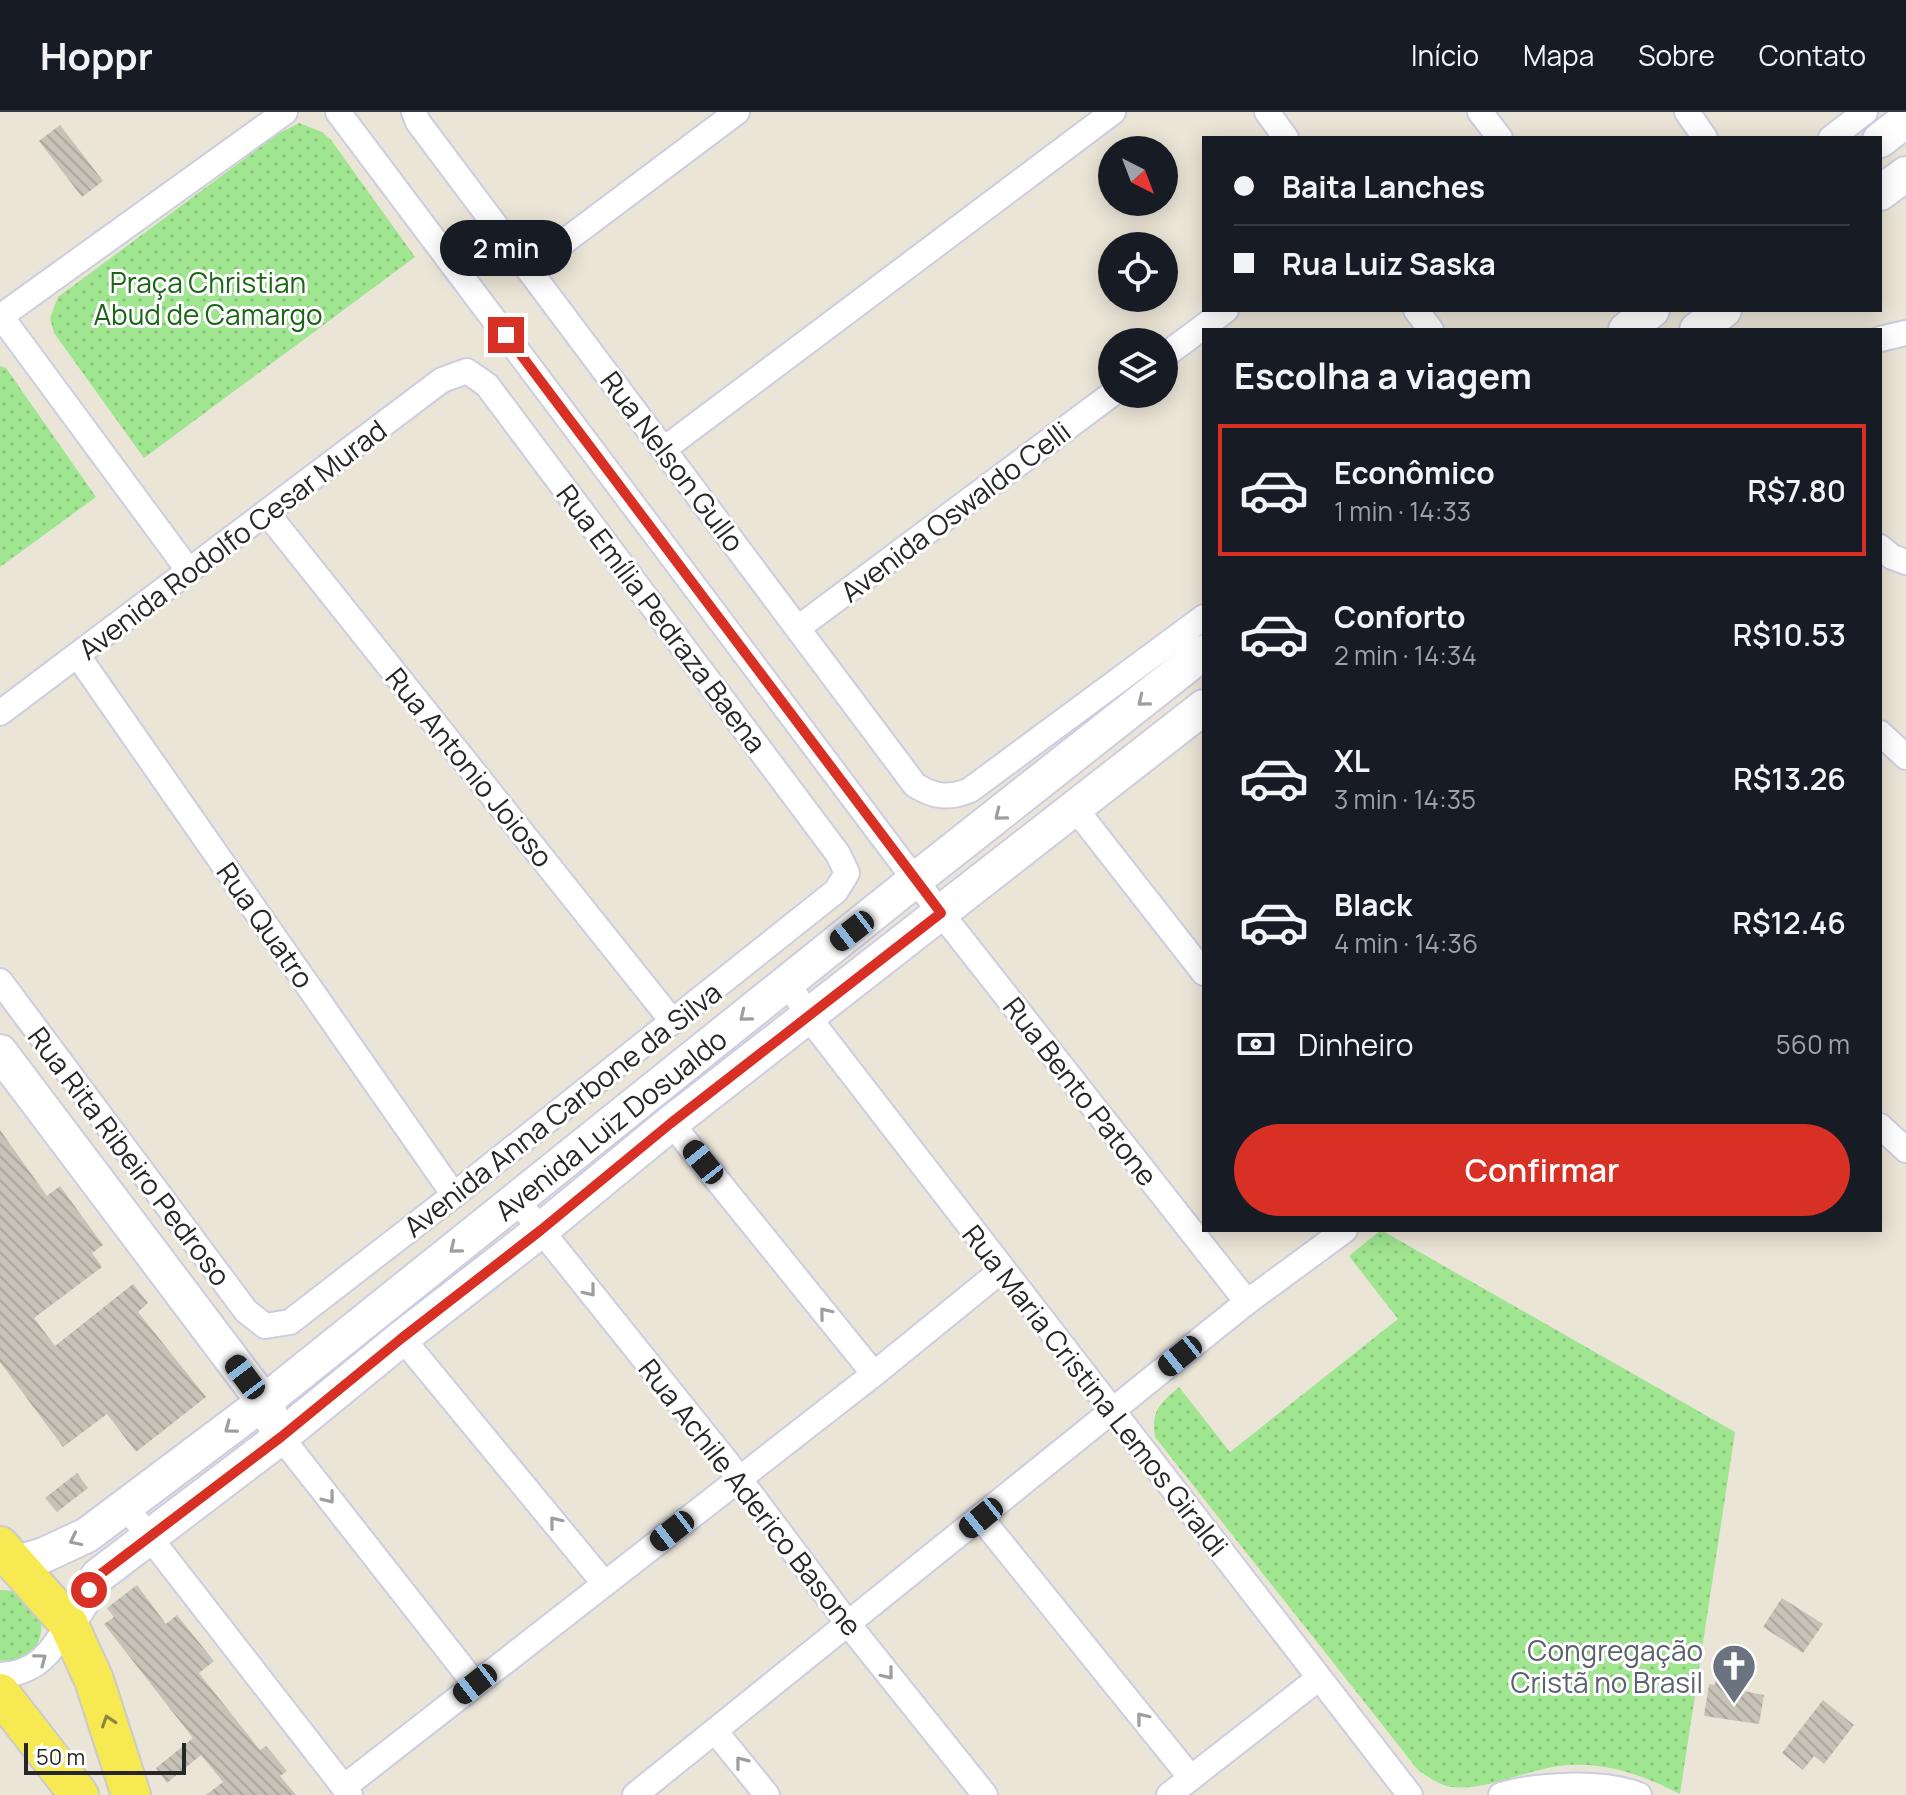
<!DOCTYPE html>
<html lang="pt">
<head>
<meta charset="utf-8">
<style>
	:root { --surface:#171b24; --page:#242831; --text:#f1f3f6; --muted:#9ea1a6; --line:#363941; --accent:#d93025 }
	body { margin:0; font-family:Manrope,sans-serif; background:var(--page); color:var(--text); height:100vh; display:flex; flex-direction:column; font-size:30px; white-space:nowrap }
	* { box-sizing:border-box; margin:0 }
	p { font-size:26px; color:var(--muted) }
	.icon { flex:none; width:44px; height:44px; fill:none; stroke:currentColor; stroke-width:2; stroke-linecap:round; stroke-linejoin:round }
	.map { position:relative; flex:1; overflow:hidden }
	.side { position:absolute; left:1202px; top:216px; width:680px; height:904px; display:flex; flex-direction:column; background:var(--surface); border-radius:0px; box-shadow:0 4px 20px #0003 }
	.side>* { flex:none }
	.hud { position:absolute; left:1202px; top:24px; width:680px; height:176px; border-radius:0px; box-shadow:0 4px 20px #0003; display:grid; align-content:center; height:176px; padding:0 32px; background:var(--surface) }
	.needle { width:52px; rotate:138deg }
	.fabs { position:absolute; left:1098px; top:24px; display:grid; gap:16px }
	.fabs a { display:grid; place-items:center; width:80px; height:80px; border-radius:50%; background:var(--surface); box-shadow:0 4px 20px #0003; font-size:40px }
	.scale { position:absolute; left:24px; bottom:20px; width:162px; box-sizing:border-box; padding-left:8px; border:4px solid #272727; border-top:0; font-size:22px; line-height:28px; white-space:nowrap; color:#272727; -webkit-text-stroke:6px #fff; paint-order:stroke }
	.end { position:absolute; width:36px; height:36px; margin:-18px; border:10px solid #d93025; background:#fff; box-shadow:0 0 0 4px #fff }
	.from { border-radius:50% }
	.bubble { position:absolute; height:56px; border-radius:28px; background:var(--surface); box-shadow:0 4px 20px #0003; font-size:26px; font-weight:600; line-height:56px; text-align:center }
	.car { position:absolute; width:24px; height:48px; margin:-24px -12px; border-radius:10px; box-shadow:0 0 6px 2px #0007; background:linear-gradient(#222 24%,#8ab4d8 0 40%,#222 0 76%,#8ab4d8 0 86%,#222 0) }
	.hud b { display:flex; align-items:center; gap:28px; height:76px; font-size:30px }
	.hud b+b { border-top:2px solid var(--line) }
	.hud i { width:20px; height:20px; background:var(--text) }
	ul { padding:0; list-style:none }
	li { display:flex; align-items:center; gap:24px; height:132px; margin:0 16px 12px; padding:0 16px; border:4px solid transparent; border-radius:0px }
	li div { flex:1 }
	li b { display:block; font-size:30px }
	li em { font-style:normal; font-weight:600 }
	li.selected { border-color:var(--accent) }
	li>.icon { width:72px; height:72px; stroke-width:1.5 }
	h2 { padding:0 32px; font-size:36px; line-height:96px }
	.pay { display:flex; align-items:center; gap:20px; height:88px; padding:0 32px; font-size:30px }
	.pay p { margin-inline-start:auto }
	.cta { display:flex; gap:16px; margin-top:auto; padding:16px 32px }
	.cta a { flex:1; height:92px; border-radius:48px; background:var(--accent); color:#fff; font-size:32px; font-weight:600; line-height:92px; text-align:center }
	header { display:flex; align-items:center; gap:48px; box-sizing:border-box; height:112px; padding:0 40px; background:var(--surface); border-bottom:2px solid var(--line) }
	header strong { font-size:38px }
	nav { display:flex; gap:44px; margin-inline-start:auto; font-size:28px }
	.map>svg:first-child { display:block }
	.grass { fill:url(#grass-dots) }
	.building { fill:url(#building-back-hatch) }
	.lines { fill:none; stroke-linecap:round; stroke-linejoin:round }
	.street-casing { stroke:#cdcde1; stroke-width:28 }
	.secondary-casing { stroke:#cdcde1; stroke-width:38 }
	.primary-casing { stroke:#cbcbcb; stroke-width:42 }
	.street { stroke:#fff; stroke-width:24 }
	.secondary { stroke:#fff; stroke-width:34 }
	.primary { stroke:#f6e951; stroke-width:38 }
	.oneway { stroke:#9e9e9e }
	.oneway2 { stroke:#8e883c }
	.route { stroke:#d93025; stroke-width:10 }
	.labels { text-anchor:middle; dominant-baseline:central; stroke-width:6; stroke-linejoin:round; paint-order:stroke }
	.park-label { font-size:28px; fill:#1a6516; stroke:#fff }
	.street-label { font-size:28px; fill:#272727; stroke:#fff }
	.worship-label { font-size:28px; fill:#5b616d; stroke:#fff; text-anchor:end }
</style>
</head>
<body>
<header>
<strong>Hoppr</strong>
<nav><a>Início</a><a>Mapa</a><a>Sobre</a><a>Contato</a></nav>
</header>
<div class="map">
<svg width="1906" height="1683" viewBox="0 0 1906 1683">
	<defs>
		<pattern id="grass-dots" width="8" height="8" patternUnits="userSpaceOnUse" patternTransform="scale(2)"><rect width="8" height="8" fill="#a0e590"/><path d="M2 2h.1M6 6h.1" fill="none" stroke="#8ac47c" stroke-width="1.8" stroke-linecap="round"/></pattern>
		<pattern id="building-back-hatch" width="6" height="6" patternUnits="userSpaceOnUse" patternTransform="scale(2)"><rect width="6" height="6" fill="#c6c2b7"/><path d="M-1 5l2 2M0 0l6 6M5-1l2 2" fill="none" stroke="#aaa79d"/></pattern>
	</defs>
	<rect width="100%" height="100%" fill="#ebe5d7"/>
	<g class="grass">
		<polygon points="299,11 322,20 331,28 415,145 144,346 54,221 50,206 58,185 278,22"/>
		<polygon points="0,254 6,256 96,385 0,455"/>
		<path d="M 1381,1118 L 1735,1320 L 1680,1682 C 1642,1663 1610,1651 1567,1653 C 1528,1656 1490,1679 1451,1675 C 1439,1673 1428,1665 1418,1658 L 1155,1325 C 1151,1298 1160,1292 1179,1275 L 1230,1340 L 1398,1207 L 1349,1144 Z"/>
		<path d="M 0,1478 C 60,1477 50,1559 0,1551 Z"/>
	</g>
	<g class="building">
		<polygon points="60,13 103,69 82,85 39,29"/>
		<polygon points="0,1018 47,1084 60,1074 103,1133 92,1141 102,1155 34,1206 55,1234 133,1172 148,1191 138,1200 206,1285 136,1340 107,1302 63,1335 0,1250"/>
		<polygon points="77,1361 88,1376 57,1400 45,1386"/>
		<polygon points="137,1473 166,1512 177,1503 214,1549 199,1561 260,1638 266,1634 287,1659 280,1664 296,1683 206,1683 223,1670 201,1643 167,1671 156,1656 193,1626 104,1512 114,1505 107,1496"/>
		<polygon points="1782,1486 1823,1512 1803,1541 1763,1515"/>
		<polygon points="1717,1559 1746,1564 1744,1579 1764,1583 1759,1612 1704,1604 1709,1572 1715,1573"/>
		<polygon points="1823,1588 1854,1613 1824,1652 1814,1644 1803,1658 1782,1641"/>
	</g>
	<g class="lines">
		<g class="street-casing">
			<g id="street">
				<polyline points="338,0 915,768 1247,1190"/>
				<path d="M 414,0 L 418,10 L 915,673 C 934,685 949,687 970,678 L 1204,505"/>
				<polyline points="1267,0 1286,26"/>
				<polyline points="1480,0 1500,26"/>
				<polyline points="1687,0 1705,26"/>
				<polyline points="1831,26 1865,0"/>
				<polyline points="529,156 737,0"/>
				<polyline points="1416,198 1431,218"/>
				<polyline points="0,203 189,459"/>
				<polyline points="0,205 285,0"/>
				<polyline points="1880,227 1906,221"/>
				<polyline points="1164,244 1226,198"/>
				<polyline points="664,337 1113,0"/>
				<polyline points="267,401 673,910"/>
				<polyline points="1880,435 1892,445 1906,450"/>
				<polyline points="798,516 1112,282"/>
				<polyline points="78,544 454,1083"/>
				<polyline points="0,601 442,268 467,259 487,273 838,742 847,761 836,779 454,1083 290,1210 265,1214 246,1199 0,869"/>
				<polyline points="1880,621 1906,645"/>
				<polyline points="1074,695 1204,861"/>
				<polyline points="788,870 809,906 1410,1683"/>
				<polyline points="671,1011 874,1262"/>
				<polyline points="1880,1014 1906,1038"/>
				<polyline points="516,1087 726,1349 849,1513 985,1683"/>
				<polyline points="402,1226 604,1471"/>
				<polyline points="281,1325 475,1572"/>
				<polyline points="126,1395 350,1683"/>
				<polyline points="981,1406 1191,1666"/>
				<path d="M 0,1563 C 35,1562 53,1540 68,1511"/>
				<polyline points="715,1619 767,1683"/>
				<polyline points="344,1675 874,1262 1002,1158"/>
				<polyline points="635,1683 1247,1190 1345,1118"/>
				<polyline points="1169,1683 1319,1566"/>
				<path d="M 1501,1683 C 1538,1672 1603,1669 1639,1683"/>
			</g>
		</g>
		<g class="secondary-casing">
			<g id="secondary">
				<polyline points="1880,28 1906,8"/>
				<polyline points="1880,81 1906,62"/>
				<polyline points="1626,218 1652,198"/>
				<polyline points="1697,218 1724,198"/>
				<polyline points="0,940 264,1290 273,1309"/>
				<path id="s1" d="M 18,1451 L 44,1443 L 87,1423 L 264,1290 L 915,768 L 1204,540"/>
				<polyline points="68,1511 98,1464 281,1325 402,1226 541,1118 671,1011 1204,595"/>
			</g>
		</g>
		<g class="primary-casing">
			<g id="primary">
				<polyline points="0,1434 68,1511 94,1568 131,1683"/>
				<polyline points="0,1581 79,1683"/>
			</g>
		</g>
		<use href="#street" class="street"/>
		<use href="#secondary" class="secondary"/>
		<use href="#primary" class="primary"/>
	</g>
	<defs><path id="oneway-chevron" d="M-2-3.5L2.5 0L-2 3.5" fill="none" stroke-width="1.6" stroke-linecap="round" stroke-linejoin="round" transform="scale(2)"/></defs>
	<g class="oneway">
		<use href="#oneway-chevron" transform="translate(1143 589) rotate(141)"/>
		<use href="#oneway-chevron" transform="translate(1000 703) rotate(141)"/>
		<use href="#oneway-chevron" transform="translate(745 904) rotate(141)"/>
		<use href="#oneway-chevron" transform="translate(455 1136) rotate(141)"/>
		<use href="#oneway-chevron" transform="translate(590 1179) rotate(51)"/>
		<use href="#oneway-chevron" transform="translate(825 1201) rotate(-129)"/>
		<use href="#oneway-chevron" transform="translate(230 1316) rotate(143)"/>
		<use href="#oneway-chevron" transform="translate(329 1386) rotate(52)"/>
		<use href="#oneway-chevron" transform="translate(555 1410) rotate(-129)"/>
		<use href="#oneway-chevron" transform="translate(75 1428) rotate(154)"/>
		<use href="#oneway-chevron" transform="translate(41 1547) rotate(-37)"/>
		<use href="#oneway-chevron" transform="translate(888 1562) rotate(51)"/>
		<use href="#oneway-chevron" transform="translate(1142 1606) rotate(-129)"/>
		<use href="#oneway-chevron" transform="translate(741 1650) rotate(-128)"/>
	</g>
	<use class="oneway2" href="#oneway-chevron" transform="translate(108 1609) rotate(-108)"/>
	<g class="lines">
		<polyline class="route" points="89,1478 98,1464 281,1325 402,1226 541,1118 671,1011 941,801 506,223"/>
	</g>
	<defs>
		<g id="church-pin" transform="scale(2.3)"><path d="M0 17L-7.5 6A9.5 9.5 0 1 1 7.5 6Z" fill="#6b7280" stroke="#fff"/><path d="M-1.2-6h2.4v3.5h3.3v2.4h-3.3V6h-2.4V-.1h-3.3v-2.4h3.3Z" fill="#fff"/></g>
	</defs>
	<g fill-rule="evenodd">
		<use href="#church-pin" x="1734" y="1554"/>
	</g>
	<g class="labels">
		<g class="park-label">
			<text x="208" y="170">Praça Christian<tspan x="208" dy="32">Abud de Camargo</tspan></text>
		</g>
		<g class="street-label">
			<text transform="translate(673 349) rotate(53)">Rua Nelson Gullo</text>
			<text transform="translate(955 399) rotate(-37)">Avenida Oswaldo Celli</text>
			<text transform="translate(232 427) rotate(-37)">Avenida Rodolfo Cesar Murad</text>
			<text transform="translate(662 506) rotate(53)">Rua Emília Pedraza Baena</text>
			<text transform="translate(470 655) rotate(51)">Rua Antonio Joioso</text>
			<text transform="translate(266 813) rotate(55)">Rua Quatro</text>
			<text transform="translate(1081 979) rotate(52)">Rua Bento Patone</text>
			<text transform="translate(562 997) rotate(-38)">Avenida Anna Carbone da Silva</text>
			<text stroke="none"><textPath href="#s1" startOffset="740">Avenida Luiz Dosualdo</textPath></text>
			<text transform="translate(130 1044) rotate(53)">Rua Rita Ribeiro Pedroso</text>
			<text transform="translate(1096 1278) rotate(52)">Rua Maria Cristina Lemos Giraldi</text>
			<text transform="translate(751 1385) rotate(52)">Rua Achile Aderico Basone</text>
		</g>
		<g class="worship-label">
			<text x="1703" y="1538">Congregação<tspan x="1703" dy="32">Cristã no Brasil</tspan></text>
		</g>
	</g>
</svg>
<div class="fabs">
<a><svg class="needle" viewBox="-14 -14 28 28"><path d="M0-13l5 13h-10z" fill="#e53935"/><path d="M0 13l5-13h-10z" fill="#9ea1a6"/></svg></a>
<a><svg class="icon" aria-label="locate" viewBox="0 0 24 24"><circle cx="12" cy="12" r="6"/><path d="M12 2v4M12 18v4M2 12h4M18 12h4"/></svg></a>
<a><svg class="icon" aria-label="layers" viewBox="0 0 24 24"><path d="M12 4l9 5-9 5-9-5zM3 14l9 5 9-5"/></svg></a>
</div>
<div class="scale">50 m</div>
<i class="end from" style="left:89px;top:1478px"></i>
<i class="end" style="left:506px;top:223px"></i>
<div class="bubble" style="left:440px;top:108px;width:132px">2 min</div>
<i class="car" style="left:852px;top:819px;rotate:232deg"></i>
<i class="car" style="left:703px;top:1050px;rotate:321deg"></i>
<i class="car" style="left:1180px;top:1244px;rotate:231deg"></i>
<i class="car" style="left:245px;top:1265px;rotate:323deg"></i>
<i class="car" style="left:981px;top:1406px;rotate:231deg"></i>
<i class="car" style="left:672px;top:1419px;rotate:232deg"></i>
<i class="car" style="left:475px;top:1572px;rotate:232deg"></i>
<div class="hud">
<b><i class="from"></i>Baita Lanches</b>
<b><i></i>Rua Luiz Saska</b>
</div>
<section class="side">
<h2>Escolha a viagem</h2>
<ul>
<li class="selected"><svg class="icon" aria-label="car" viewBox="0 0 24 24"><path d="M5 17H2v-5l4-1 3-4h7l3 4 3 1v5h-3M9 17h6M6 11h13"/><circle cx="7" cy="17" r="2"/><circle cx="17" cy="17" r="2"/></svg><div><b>Econômico</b><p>1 min · 14:33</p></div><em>R$7.80</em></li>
<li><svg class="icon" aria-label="car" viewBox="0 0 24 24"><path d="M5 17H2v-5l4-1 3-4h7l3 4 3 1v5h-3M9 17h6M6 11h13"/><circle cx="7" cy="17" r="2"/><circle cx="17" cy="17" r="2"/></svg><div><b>Conforto</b><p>2 min · 14:34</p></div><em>R$10.53</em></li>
<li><svg class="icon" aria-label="car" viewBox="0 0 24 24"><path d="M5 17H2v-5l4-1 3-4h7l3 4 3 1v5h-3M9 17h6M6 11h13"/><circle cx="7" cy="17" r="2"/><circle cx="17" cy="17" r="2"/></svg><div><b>XL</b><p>3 min · 14:35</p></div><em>R$13.26</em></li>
<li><svg class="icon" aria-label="car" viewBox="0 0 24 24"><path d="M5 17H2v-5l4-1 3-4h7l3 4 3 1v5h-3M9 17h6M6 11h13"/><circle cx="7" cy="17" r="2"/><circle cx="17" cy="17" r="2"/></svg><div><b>Black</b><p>4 min · 14:36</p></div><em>R$12.46</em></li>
</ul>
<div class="pay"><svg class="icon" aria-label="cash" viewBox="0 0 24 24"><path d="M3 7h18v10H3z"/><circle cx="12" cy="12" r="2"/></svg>Dinheiro<p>560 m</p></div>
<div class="cta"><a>Confirmar</a></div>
</section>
</div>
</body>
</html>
